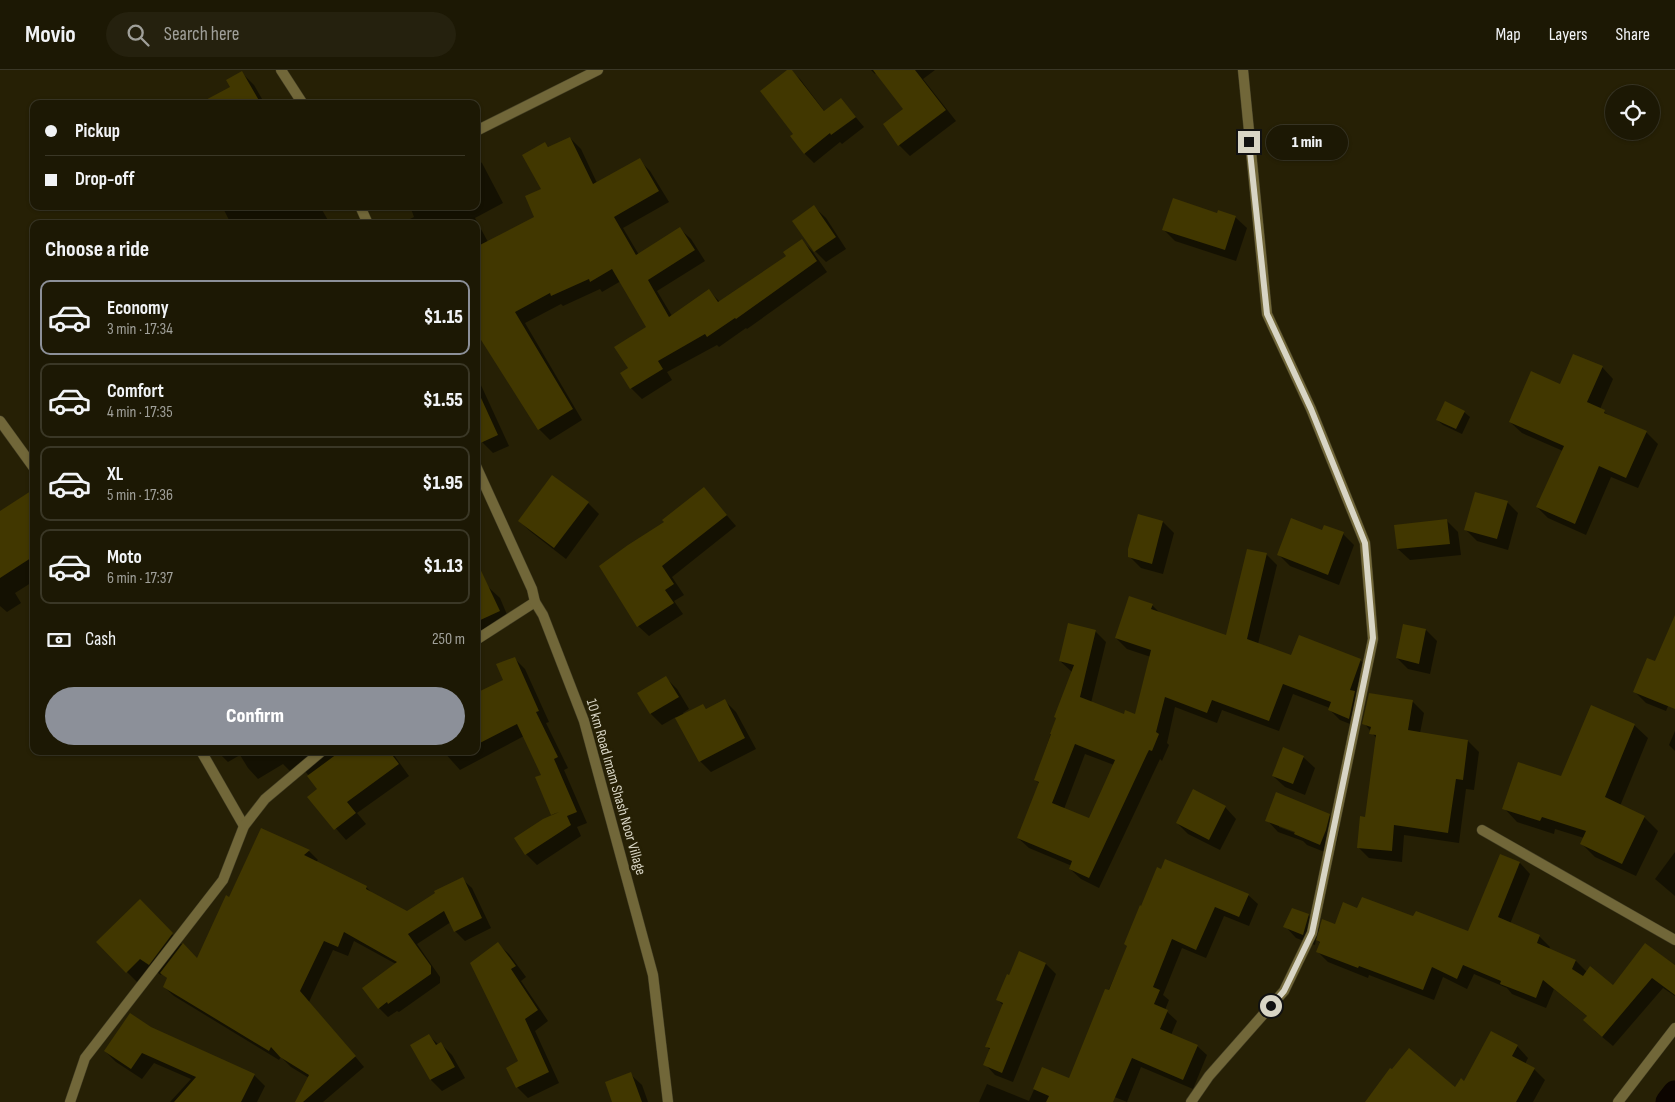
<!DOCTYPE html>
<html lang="en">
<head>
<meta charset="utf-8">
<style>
	:root { --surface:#1c1804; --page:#25210e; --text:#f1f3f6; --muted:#a0a09a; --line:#3a3726; --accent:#8c9099 }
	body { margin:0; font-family:"Sofia Sans Condensed",sans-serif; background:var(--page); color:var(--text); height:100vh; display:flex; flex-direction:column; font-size:19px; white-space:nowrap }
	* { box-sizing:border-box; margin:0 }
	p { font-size:16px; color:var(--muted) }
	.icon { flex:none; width:28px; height:28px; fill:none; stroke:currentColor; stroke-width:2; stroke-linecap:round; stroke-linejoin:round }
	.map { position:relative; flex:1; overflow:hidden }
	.details { position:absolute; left:30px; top:150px; width:450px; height:535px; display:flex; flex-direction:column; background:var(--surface); border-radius:10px; box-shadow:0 1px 4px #0004,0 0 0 1px var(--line) }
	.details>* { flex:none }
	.hud { position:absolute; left:30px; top:30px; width:450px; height:110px; border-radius:10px; box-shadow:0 1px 4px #0004,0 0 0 1px var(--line); display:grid; align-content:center; height:110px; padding:0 15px; background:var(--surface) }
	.fabs { position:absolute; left:1605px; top:15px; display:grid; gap:10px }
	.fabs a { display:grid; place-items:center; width:55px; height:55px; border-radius:50%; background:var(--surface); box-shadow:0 1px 4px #0004,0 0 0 1px var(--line); font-size:25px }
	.end { position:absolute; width:22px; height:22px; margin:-11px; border:6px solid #d8d5c5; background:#111; box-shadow:0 0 0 2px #111 }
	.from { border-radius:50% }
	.bubble { position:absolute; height:35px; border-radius:18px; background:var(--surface); box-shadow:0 1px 4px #0004,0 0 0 1px var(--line); font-size:16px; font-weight:800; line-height:35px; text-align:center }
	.hud b { display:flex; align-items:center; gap:18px; height:48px; font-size:19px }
	.hud b+b { border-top:1px solid var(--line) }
	.hud i { width:12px; height:12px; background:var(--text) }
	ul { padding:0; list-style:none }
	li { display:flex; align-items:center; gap:15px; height:75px; margin:0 10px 8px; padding:0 5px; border:2px solid var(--line); border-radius:10px }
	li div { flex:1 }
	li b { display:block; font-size:19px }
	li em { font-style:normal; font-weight:800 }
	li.selected { border-color:var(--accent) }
	li>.icon { width:45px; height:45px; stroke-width:1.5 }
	h2 { padding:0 15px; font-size:22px; line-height:60px }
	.pay { display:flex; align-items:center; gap:12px; height:55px; padding:0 15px; font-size:19px }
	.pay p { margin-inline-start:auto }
	.action { display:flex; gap:10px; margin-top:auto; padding:10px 15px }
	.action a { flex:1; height:58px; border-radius:30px; background:var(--accent); color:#fff; font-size:20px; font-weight:800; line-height:58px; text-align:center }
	header { display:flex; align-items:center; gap:30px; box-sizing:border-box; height:70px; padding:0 25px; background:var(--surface); border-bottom:1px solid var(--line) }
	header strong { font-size:24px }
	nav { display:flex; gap:28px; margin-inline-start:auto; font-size:18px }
	.search { width:350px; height:45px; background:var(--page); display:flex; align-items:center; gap:12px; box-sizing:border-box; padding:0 18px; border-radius:28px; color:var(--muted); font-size:19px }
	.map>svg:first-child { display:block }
	.shadow { fill:#0007; fill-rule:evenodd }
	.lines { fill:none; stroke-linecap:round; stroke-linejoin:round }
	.canal { stroke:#0c0500; stroke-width:25 }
	.building { fill:#413700; fill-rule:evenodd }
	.minor-casing { stroke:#423d24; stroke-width:11 }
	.tertiary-casing { stroke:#423d24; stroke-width:11 }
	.minor { stroke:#716739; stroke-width:10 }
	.tertiary { stroke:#716739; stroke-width:10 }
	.route { stroke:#d8d5c5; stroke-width:6 }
	.labels { text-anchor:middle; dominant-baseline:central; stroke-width:5; stroke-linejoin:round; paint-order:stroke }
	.street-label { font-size:15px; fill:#d8d5c5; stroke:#262005 }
</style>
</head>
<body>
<header>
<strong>Movio</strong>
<div class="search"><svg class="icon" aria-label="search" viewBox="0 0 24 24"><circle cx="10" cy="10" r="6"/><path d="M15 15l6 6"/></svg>Search here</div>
<nav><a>Map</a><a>Layers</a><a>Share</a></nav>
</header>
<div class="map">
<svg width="1675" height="1032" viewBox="0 0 1675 1032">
	<rect width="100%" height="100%" fill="#262005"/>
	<g class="shadow">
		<polygon points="790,0 800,9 825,42 841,30 864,57 842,74 840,72 814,93 804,83 795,64"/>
		<polygon points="871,0 935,0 923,9 956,51 910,86 899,75 905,39 876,3 875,4"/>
		<polygon points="242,3 254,15 265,34 201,34 232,17"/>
		<polygon points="570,68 581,79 597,113 639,90 650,101 669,132 623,158 639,185 680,159 691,169 705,191 657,221 672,246 709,221 720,232 787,186 802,171 813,182 827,202 747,259 746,258 719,277 717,275 667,302 672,310 642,329 631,318 622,304 630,299 647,257 621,211 602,222 600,219 563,236 561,234 525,253 582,350 550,370 539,359 476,260 476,154 400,154 414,147 410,136 476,136 476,88 482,93 503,133 475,148 488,172 536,147 543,119 545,74 550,78"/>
		<polygon points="222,136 320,136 330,154 231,154"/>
		<polygon points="814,137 826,148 846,179 826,192 815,181"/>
		<polygon points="1218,144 1235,147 1247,158 1236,191 1175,171 1164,160"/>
		<polygon points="1602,297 1613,309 1600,339 1611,347 1646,362 1658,374 1638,418 1611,407 1586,465 1548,448 1537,437 1563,381 1522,363 1510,352"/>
		<polygon points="476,309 480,313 509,376 493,383 482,372 476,360"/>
		<polygon points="1464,342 1470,347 1462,364 1443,355 1437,350"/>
		<polygon points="704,419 736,456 672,507 684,525 674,531 683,544 649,566 638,556 666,452"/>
		<polygon points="34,420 34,511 15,523 21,533 7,542 0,536 0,442"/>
		<polygon points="1507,432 1518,443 1508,480 1477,471 1466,460"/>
		<polygon points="588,433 599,444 566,489 531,462 519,451"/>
		<polygon points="1447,451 1458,462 1461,485 1410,490 1398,479"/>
		<polygon points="1163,452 1174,463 1163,504 1141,498 1130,487"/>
		<polygon points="1323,462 1343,464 1354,475 1339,515 1290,496 1279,485"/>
		<path d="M 1266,484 L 1277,495 L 1258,574 L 1292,587 L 1360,590 L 1371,600 L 1361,628 L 1365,633 L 1360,658 L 1340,650 L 1330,640 L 1330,638 L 1293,624 L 1279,661 L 1222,640 L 1217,653 L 1175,637 L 1167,673 L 1169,675 L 1162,691 L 1160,689 L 1099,818 L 1081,809 L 1070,799 L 1072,796 L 1029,778 L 1018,768 L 1040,714 L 1035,710 L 1072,602 L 1060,591 L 1095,561 L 1106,572 L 1091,633 L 1124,645 L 1136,646 L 1151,587 L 1127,579 L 1116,568 L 1152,535 L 1161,544 L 1227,567 ZM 1085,684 L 1114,695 L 1089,750 L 1064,739 Z"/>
		<polygon points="487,516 500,528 511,554 476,571 476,521"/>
		<polygon points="1426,560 1437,571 1430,604 1408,599 1397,588"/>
		<polygon points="514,588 525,599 549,652 546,653 568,698 564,700 587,753 577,757 581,766 537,795 526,784 554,745 543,705 524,666 460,700 443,681 476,681 476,625 504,610"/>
		<polygon points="1675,605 1675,619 1666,641 1646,633 1635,622"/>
		<polygon points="666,608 677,619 689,639 683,643 684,645 703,635 707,640 725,631 736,642 756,679 711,702 700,691 676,647 662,655 651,644 639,624"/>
		<polygon points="1370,625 1413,632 1424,643 1420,663 1468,671 1479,682 1474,720 1466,719 1459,773 1404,765 1402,792 1369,788 1358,777 1366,748 1377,669 1364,653"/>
		<polygon points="1634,655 1648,668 1620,736 1644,747 1658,761 1636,806 1595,787 1581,773 1584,768 1555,759 1554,764 1517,752 1504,738 1561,708"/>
		<polygon points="1675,661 1675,681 1669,675"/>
		<polygon points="217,681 391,681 409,706 357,743 366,754 346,770 309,728 319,719 305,701 296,707 283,694 258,709 248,698 240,685 228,692"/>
		<polygon points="1303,687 1315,698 1305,725 1285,717 1273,706"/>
		<polygon points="1225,737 1236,749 1220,780 1188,764 1177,753"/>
		<path d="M 1329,745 L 1340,757 L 1337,772 L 1332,785 L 1307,775 L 1303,771 L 1278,762 L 1267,750 ZM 1279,754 L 1301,763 L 1300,765 L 1279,757 Z"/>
		<polygon points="261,759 309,781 318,790 316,792 366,817 373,824 407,842 462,809 472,818 491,858 465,871 455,861 451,852 417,874 440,907 440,913 399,942 397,941 388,947 379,938 396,894 354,871 348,886 333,880 309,932 364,997 323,1032 297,1032 309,1008 291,997 281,987 279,990 174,926 164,917 168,909 162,903 161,905 152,899 138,913 97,872 140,831 197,890 229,828"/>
		<polygon points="1675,782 1675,826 1655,809"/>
		<polygon points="1501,786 1520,793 1530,804 1510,854 1539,866 1550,877 1549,879 1576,891 1587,902 1613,917 1645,874 1675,895 1675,926 1663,918 1613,976 1595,961 1588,947 1554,919 1546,938 1512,924 1507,918 1474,904 1467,919 1443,907 1434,930 1369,905 1368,908 1328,892 1318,882 1321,874 1316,869 1315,875 1296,868 1285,856 1308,845 1321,858 1336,856 1358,840 1414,848 1469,863"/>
		<polygon points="1248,825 1258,834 1249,856 1224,846 1206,888 1182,878 1163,925 1169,930 1165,940 1177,951 1171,965 1197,976 1207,985 1193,1019 1141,997 1127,1032 1107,1024 1104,1032 979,1032 987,1014 1029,1031 1043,999 1069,1010 1128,876 1140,837"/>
		<polygon points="498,874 509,884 526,907 521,911 548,951 535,961 559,1013 528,1028 517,1017 520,992"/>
		<polygon points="1019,883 1046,894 1056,904 1013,1012 995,1005 985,994 990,980 986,976 1003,935 998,930"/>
		<polygon points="150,958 254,1005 265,1016 257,1032 170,1032 191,1009 154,993 142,1009 116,992 105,981"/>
		<polygon points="429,966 439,975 441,974 452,985 465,1008 442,1021 431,1010 412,975"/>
		<polygon points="1517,976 1528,988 1525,994 1534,999 1545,1010 1533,1032 1366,1032 1455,1019"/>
		<polygon points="630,1004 642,1015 648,1032 614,1032"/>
	</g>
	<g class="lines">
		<polyline class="canal" points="1668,1032 1675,1023"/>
	</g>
	<g class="building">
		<polygon points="787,0 792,0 824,41 841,28 856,47 831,65 830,63 804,84 790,66 793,64 760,21"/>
		<polygon points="873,0 915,0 946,40 898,76 883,54 903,39"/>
		<polygon points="242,1 261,34 198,34 230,17 226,10"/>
		<polygon points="570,67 593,114 640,88 659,121 614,147 636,185 680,157 695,180 648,210 669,247 709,219 718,232 786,186 783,182 802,169 817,191 736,249 735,248 707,267 705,264 658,291 663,299 630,319 620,303 628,298 614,277 646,257 612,199 590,212 589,209 551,226 550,223 515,242 573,339 538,360 476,262 476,177 534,147 525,126 541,119 522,85 545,72 548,77"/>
		<polygon points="1173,128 1217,143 1218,140 1236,146 1225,180 1162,160"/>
		<polygon points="814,135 836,167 814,182 792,151"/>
		<polygon points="1573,284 1603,296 1587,332 1605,340 1604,343 1647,361 1626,408 1599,396 1575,454 1536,437 1564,376 1509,352 1531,301 1560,314"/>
		<polygon points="476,317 498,365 476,375"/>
		<polygon points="1445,331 1465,341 1456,359 1436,350"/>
		<polygon points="552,405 589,432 554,478 518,451"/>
		<polygon points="704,417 727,445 662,496 674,514 665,520 674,533 637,557 599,496 628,475 664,452 662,450"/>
		<polygon points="34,419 34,486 0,508 0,441"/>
		<polygon points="1475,422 1508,431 1497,469 1464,460"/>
		<polygon points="1138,444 1163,451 1152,494 1128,487 1128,479"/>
		<polygon points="1291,448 1322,460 1324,455 1344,462 1328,505 1277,485"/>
		<polygon points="1447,449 1450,474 1397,479 1394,455"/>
		<path d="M 1247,479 L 1267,483 L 1247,569 L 1291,585 L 1299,565 L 1361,589 L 1350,620 L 1355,621 L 1349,649 L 1328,640 L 1331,632 L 1283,614 L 1269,651 L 1212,630 L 1207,643 L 1165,627 L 1156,662 L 1159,664 L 1152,681 L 1149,680 L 1147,684 L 1089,808 L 1069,799 L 1072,791 L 1017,768 L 1039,712 L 1034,710 L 1051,664 L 1050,664 L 1056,648 L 1054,647 L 1074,595 L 1059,591 L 1068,553 L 1096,560 L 1080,627 L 1124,644 L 1125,640 L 1135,644 L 1151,580 L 1115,568 L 1129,526 L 1153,534 L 1151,539 L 1226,565 ZM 1075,674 L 1115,690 L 1089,748 L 1052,733 Z"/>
		<polygon points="476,490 500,541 476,552"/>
		<polygon points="1675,545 1675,639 1633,622 1647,588 1655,591"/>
		<polygon points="1403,554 1426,559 1419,594 1396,588"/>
		<polygon points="515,587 539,641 536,642 558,687 554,689 577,742 567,746 571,755 525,785 514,768 543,749 559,742 551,745 535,707 541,705 517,654 476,675 476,623 503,610 496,594"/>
		<polygon points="666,606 679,627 650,644 637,623"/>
		<polygon points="1369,623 1413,630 1408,660 1468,670 1463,710 1456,709 1448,763 1394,755 1392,781 1357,778 1360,746 1365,747 1376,665 1369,664 1371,657 1362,654"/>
		<polygon points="725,629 745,668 699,692 675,648 703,634 706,639"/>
		<polygon points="1591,635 1635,654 1605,727 1645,746 1622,794 1580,774 1586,761 1542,747 1540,751 1502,739 1518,692 1561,706"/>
		<polygon points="1283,677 1304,686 1293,714 1272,706"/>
		<polygon points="341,681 389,681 399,694 347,732 356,743 334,760 307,727 317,719 307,706"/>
		<polygon points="1193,719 1226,736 1209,770 1176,753"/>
		<polygon points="1276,722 1330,744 1326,760 1320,775 1294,764 1295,762 1265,751"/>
		<polygon points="261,758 310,780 304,785 367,816 366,819 407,841 435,823 434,821 463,807 482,848 454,862 444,841 408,864 431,896 431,904 388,934 387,932 378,939 362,918 397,892 344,862 338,877 324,871 300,921 356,986 303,1032 295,1032 309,1005 280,987 271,977 269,981 163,917 167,908 160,903 183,873 197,888 226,825 229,827"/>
		<polygon points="1500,784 1520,792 1498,847 1540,865 1537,873 1576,890 1572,899 1583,906 1590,896 1613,915 1645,873 1675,895 1675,925 1652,908 1602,967 1583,950 1587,946 1543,910 1536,928 1500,914 1501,911 1463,895 1457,909 1432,897 1423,920 1359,896 1358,898 1316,882 1320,872 1316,870 1322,849 1335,854 1343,832 1357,838 1362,827 1413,846 1416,841 1468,861"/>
		<polygon points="1165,789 1249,824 1239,847 1215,837 1196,880 1172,869 1153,917 1160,920 1154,934 1168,940 1160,959 1198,975 1183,1010 1132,988 1113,1032 1046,1032 1049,1026 1033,1019 1042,997 1069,1008 1105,919 1109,920 1127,876 1124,874 1140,835 1141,836 1157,797 1161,799"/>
		<polygon points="140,829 173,863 149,895 140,889 126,903 96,872"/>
		<polygon points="1292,838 1309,844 1303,865 1283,857"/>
		<polygon points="498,872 516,896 511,899 538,940 525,949 549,1002 516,1018 506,998 518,991 470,893"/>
		<polygon points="1019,881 1046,893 1002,1003 983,995 990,978 985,977 1003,933 996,930 1007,904 1009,905"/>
		<polygon points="130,943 151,957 255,1004 241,1032 174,1032 196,1007 142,983 131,999 104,981"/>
		<polygon points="1491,961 1518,975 1512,986 1535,998 1516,1032 1365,1032 1390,998 1392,999 1409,978 1455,1017 1461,1008 1464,1011"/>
		<polygon points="429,964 436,975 441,972 455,997 430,1010 410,975"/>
		<polygon points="631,1002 642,1032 612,1032 605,1012"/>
	</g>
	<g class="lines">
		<g class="minor-casing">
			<g id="minor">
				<polyline points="476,61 598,0"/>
				<polyline points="0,351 34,398"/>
				<polyline points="476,570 535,532"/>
				<polyline points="201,681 244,756"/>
				<polyline points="1482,760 1675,870"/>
				<polyline points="70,1032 85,988 223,810 244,756 265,729 322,681"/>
				<polyline points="1191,1032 1209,1006 1284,921 1312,863 1373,569 1365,473 1311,339 1267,244 1243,0"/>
				<polyline points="1618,1032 1675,958"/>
			</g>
		</g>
		<g class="tertiary-casing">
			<g id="tertiary">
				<polyline points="281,0 303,34"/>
				<polyline points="360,136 368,154"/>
				<polyline points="476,396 532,519 535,532 543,545 584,651 653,905 668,1032"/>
			</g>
		</g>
		<use href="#minor" class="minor"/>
		<use href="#tertiary" class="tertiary"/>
	</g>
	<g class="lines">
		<polyline class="route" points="1249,72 1267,244 1311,339 1365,473 1373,568 1312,863 1284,921 1271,936"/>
	</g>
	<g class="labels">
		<g class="street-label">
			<text transform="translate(616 717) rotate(74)">10 km Road Imam Shash Noor Village</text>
		</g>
	</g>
</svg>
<div class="fabs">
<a><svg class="icon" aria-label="locate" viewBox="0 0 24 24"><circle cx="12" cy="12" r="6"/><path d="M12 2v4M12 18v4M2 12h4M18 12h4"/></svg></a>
</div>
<i class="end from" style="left:1271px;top:936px"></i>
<i class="end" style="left:1249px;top:72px"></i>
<div class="bubble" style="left:1266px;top:55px;width:82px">1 min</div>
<div class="hud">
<b><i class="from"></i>Pickup</b>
<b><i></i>Drop-off</b>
</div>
<section class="details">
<h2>Choose a ride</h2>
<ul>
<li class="selected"><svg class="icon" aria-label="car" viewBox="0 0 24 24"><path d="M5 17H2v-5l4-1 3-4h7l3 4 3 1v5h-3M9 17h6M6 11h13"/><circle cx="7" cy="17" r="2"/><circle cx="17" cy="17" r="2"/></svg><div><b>Economy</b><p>3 min · 17:34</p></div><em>$1.15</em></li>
<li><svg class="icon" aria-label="car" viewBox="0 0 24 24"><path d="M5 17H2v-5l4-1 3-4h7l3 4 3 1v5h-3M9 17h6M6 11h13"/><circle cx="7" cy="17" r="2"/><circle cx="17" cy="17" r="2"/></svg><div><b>Comfort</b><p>4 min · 17:35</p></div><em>$1.55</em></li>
<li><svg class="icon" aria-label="car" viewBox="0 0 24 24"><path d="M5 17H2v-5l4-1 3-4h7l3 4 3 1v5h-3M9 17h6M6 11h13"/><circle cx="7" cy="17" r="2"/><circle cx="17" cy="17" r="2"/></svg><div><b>XL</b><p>5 min · 17:36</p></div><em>$1.95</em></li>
<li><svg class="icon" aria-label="car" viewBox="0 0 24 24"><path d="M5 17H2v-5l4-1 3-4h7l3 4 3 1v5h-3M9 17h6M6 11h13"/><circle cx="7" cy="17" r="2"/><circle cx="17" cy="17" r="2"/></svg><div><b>Moto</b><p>6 min · 17:37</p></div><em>$1.13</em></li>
</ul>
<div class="pay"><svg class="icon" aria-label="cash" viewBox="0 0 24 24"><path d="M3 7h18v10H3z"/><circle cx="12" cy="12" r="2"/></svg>Cash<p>250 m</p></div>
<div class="action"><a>Confirm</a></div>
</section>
</div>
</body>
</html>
